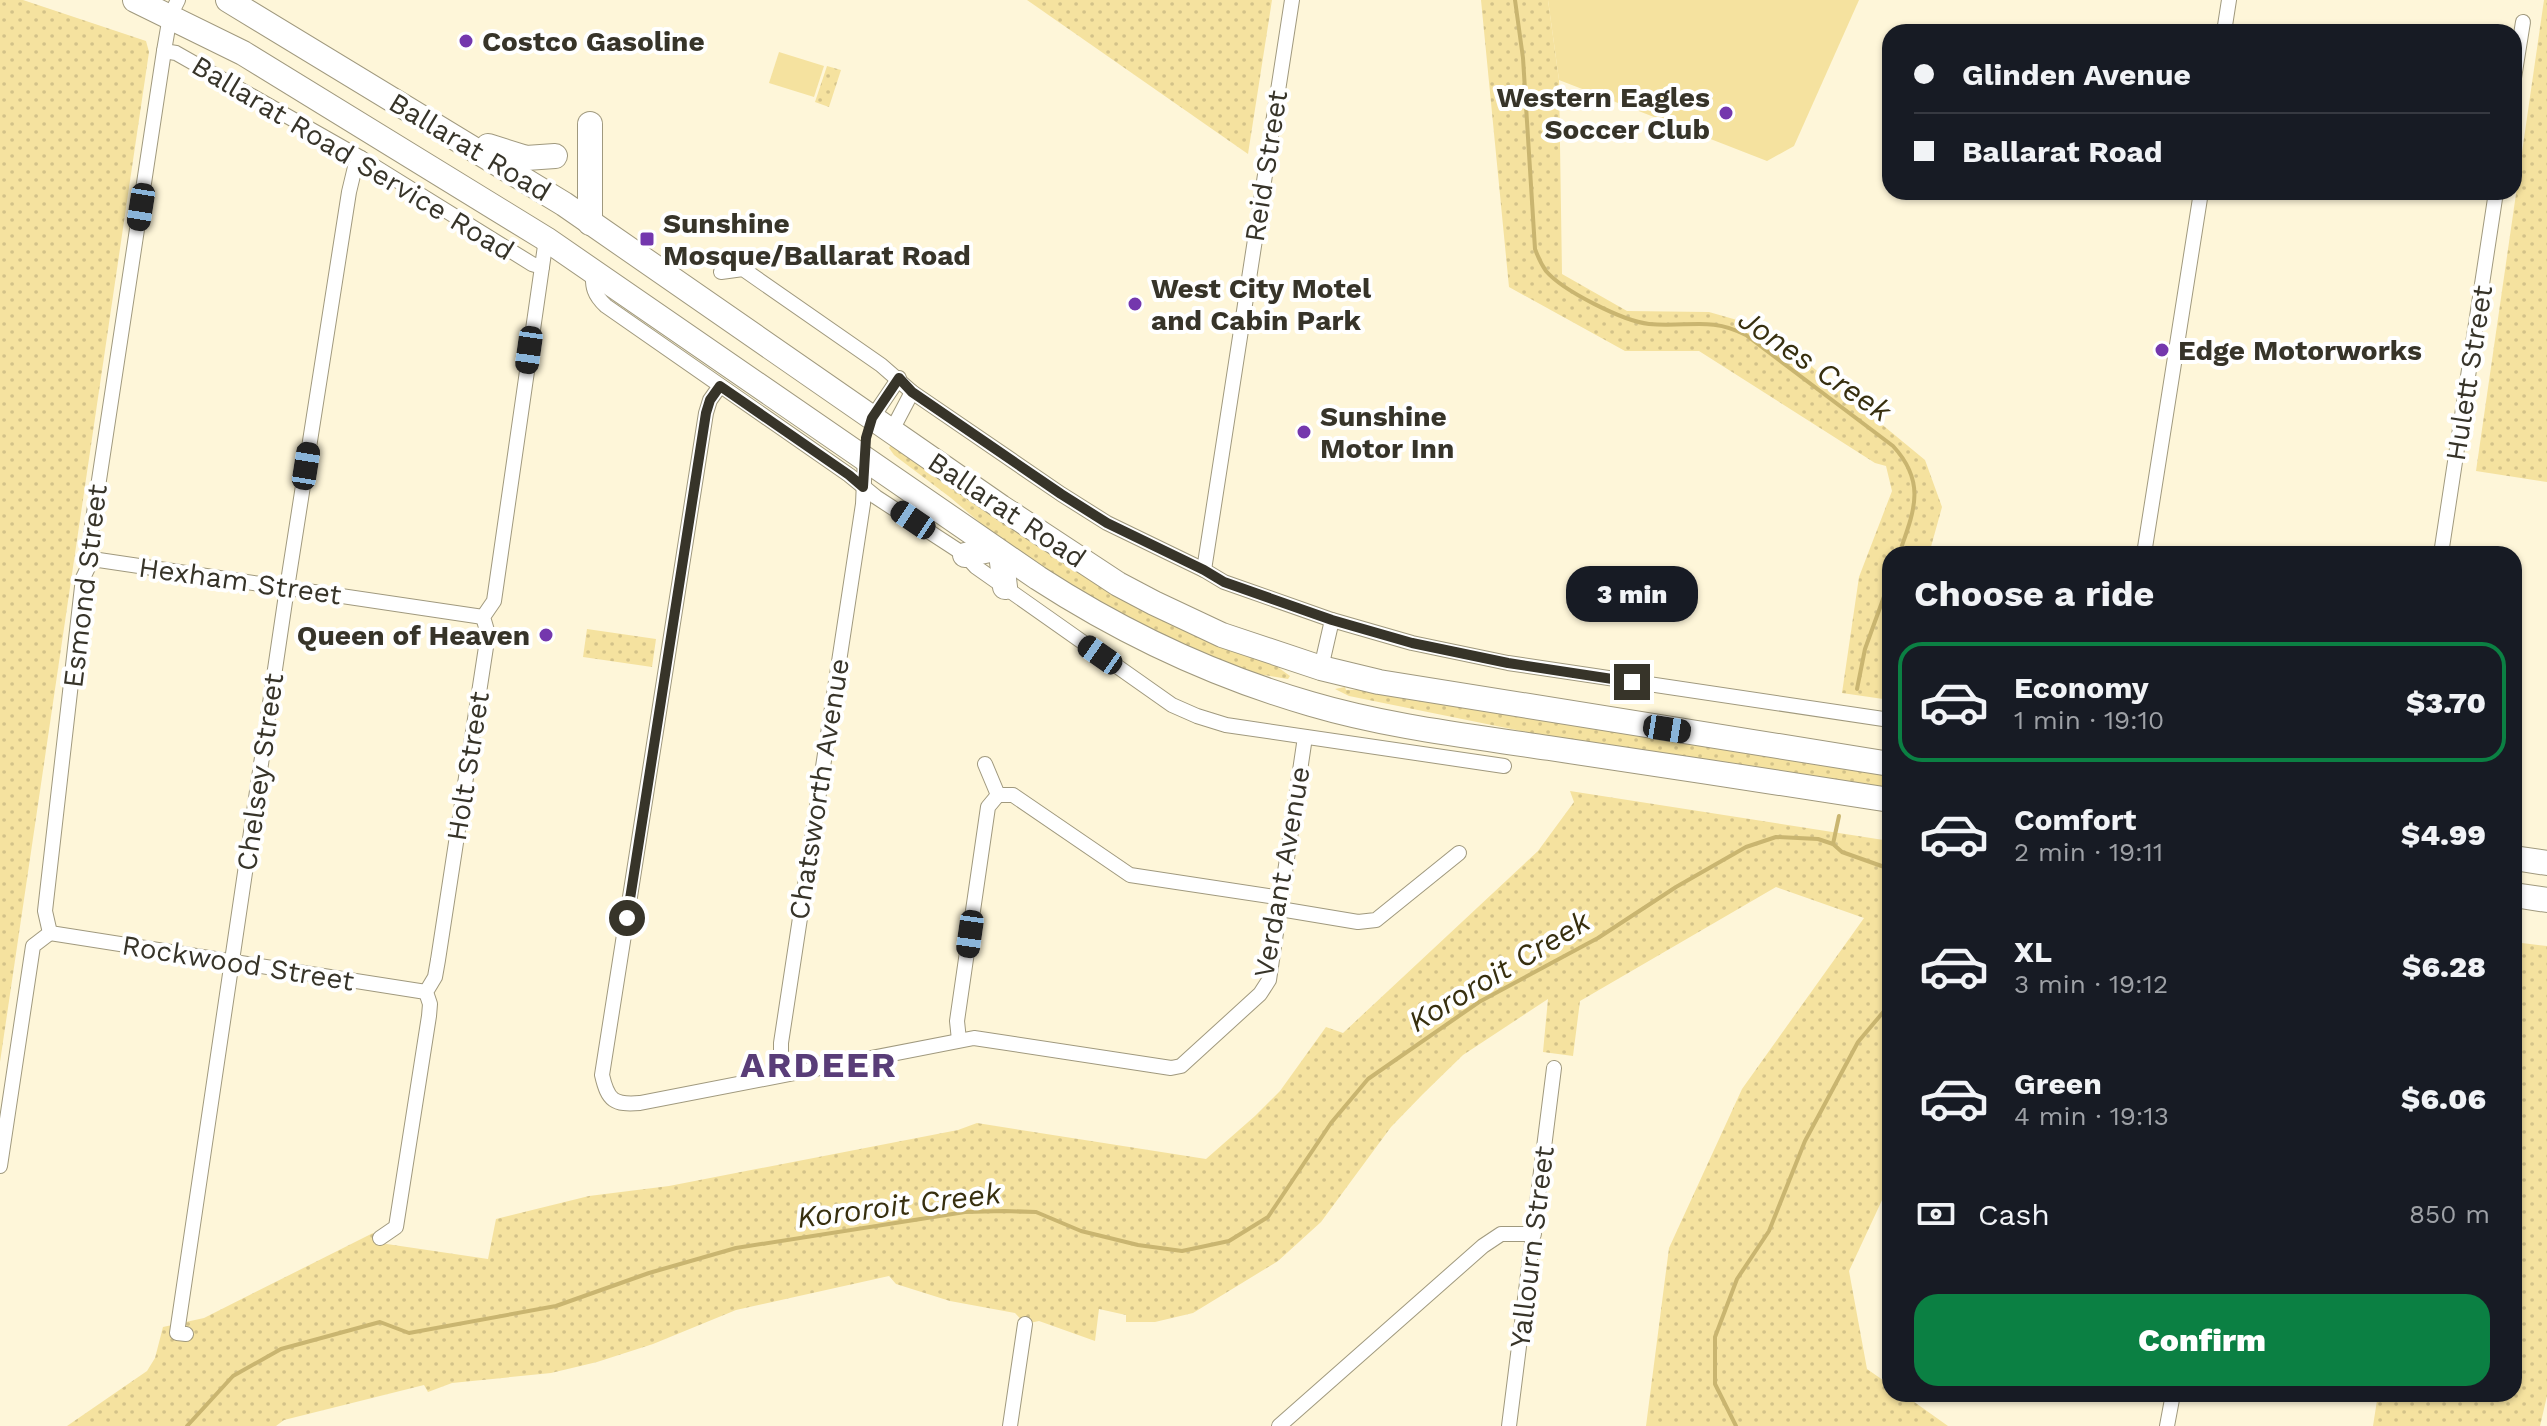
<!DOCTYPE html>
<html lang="en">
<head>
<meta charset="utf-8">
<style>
	:root { --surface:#171b24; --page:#20242c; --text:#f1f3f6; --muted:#9ea1a6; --line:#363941; --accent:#0b8043 }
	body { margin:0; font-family:"Work Sans",sans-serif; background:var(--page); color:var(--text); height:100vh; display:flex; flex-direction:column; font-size:30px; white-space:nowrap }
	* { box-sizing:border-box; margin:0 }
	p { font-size:26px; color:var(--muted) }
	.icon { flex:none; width:44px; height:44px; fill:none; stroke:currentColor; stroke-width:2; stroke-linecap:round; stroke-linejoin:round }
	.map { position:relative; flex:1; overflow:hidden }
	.sheet { position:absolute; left:1882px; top:546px; width:640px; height:856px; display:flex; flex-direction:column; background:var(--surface); border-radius:24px; box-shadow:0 2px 6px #0004 }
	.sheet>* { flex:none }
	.top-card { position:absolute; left:1882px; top:24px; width:640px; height:176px; border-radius:24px; box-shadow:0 2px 6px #0004; display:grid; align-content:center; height:176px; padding:0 32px; background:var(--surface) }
	.end { position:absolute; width:36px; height:36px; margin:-18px; border:10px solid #373429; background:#fff; box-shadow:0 0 0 4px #fff }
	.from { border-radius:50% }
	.bubble { position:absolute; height:56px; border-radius:24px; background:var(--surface); box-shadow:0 2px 6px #0004; font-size:26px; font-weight:800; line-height:56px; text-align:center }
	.car { position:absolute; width:24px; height:48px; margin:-24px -12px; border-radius:10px; box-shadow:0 0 6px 2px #0007; background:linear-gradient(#222 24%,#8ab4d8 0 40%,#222 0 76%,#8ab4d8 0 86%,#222 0) }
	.top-card b { display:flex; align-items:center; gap:28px; height:76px; font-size:30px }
	.top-card b+b { border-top:2px solid var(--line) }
	.top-card i { width:20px; height:20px; background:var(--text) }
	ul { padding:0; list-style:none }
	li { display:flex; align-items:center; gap:24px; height:120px; margin:0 16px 12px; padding:0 16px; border:4px solid transparent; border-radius:24px }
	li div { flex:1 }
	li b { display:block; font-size:30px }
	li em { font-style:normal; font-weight:800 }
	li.selected { border-color:var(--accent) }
	li>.icon { width:72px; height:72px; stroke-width:1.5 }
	h2 { padding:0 32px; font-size:36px; line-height:96px }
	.pay { display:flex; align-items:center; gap:20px; height:88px; padding:0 32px; font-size:30px }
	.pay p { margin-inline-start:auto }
	.primary-button { display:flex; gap:16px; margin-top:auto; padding:16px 32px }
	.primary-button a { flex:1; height:92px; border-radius:24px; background:var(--accent); color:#fff; font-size:32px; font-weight:800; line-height:92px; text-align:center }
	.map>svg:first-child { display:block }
	.grass { fill:url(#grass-dots) }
	.pitch { fill:#f5e29f }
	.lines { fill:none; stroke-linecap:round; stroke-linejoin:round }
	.stream { stroke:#c9b570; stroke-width:4 }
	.street-casing { stroke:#a0997e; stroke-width:16 }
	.highway-casing { stroke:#a0997e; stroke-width:26 }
	.street { stroke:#fff; stroke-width:14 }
	.highway { stroke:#fff; stroke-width:24 }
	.route { stroke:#373429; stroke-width:10 }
	.poi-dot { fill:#7437ad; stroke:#fff; stroke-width:3 }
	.labels { text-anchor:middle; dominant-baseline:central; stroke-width:8; stroke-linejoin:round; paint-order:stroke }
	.poi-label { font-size:28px; font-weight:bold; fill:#373429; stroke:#fff; text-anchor:start }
	.street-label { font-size:28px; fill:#373429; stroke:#fff }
	.water-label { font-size:30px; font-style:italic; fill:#372f0f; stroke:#fff }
	.district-label { font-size:36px; font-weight:bold; letter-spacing:2px; fill:#593d78; stroke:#fff }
</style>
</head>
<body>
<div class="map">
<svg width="2547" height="1426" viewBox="0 0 2547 1426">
	<defs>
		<pattern id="grass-dots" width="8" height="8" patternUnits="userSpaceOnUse" patternTransform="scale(2)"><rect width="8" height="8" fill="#f5e29f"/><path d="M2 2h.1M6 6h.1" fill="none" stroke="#d3c289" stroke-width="1.8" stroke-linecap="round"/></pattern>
	</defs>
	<rect width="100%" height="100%" fill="#fef6d9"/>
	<g class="grass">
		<polygon points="0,0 23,0 146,41 149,52 0,1062"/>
		<polygon points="1027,0 1272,0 1248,154"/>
		<polygon points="1481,0 1548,0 1559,80 1562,274 1627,311 1709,312 1765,328 1925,460 1942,507 1929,554 1890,554 1890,700 1842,693 1859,577 1892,491 1886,466 1875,463 1699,351 1625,351 1509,287"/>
		<polygon points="2544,0 2547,0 2547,482 2476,471"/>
		<polygon points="827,66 841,70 829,107 815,102"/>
		<polygon points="891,445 1268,660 1290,676 1288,679 1258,674 1225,663 1152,631 1089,596 998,538 951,498 894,455 889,448"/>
		<polygon points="587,629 656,639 652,667 583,657"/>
		<polygon points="1345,687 1346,690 1371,690 1890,772 1890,788 1541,735 1349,696 1335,689"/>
		<polygon points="1570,791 1890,841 1890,1183 1849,1271 1867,1369 1890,1385 1890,1394 1903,1394 1948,1426 1646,1426 1669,1248 1742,1089 1864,918 1776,887 1580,1001 1573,1056 1543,1052 1548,999 1463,1055 1423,1094 1391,1127 1321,1222 1278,1261 1193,1313 1155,1322 1126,1322 1126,1315 1099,1309 1095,1341 1039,1321 1025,1324 1015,1313 950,1301 896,1284 889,1276 736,1310 653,1344 597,1362 551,1373 452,1383 428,1392 424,1385 284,1420 276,1426 67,1426 147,1371 155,1358 163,1327 204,1318 373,1233 380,1243 488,1259 496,1219 589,1196 669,1186 958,1130 977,1123 1206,1159 1255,1116 1280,1091 1326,1027 1343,1033 1538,851 1574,802"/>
		<polygon points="2514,942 2547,946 2547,1396 2540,1426 2373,1426 2378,1394 2514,1394"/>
	</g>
	<g class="pitch">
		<polygon points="1548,0 1859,0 1794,146 1767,161 1559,80"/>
		<polygon points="779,52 824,66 814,97 769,83"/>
	</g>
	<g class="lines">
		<g class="stream">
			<path d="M 1515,0 L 1523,58 L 1535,249 C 1538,257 1541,264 1546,271 C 1563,291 1623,321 1649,324 C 1687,328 1710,316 1746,335 L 1893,446 C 1927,483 1914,511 1899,554"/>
			<polyline points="1857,689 1865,649 1890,580"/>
			<polyline points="1833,844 1839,816"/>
			<polyline points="187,1426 233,1376 281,1349 380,1322 409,1333 556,1306 649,1273 736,1248 965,1212 1004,1211 1036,1212 1081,1231 1138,1245 1182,1251 1229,1241 1268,1217 1331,1123 1368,1079 1479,1002 1598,938 1676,887 1746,847 1776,837 1818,839 1833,844 1842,852 1890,869"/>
			<polyline points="1736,1426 1715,1384 1715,1337 1737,1279 1769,1231 1805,1141 1858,1042 1890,1004"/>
		</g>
		<g class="street-casing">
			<g id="street">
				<polyline points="2224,32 2229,0"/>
				<polyline points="164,51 176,53 361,158 532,264 542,267"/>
				<polyline points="2514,78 2523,22"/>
				<path d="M 593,271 C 592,287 594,295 606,306 L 849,475 L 876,497 L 965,555 L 976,567 L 1172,705 L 1197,716 L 1226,725 L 1504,766"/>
				<polyline points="721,272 743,269 881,365 912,392 1061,494 1107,523 1204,570 1224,582 1332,620 1412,643 1508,663 1890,720"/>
				<path d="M 720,386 L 710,400 L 706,413 L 602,1075 C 608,1101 614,1105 640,1103 L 974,1038 L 1171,1068 L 1181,1066 L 1260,994 L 1269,980 L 1305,737"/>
				<polyline points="872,418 899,378"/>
				<polyline points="891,432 912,392"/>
				<polyline points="2144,554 2201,192"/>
				<polyline points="2441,554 2496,192"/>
				<polyline points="92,559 483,617"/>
				<polyline points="1204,570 1292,0"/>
				<polyline points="1321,668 1332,620"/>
				<polyline points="985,764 998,795"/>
				<polyline points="1280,909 1358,922 1376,920 1459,853"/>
				<polyline points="50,933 426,992"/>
				<polyline points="959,1040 957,1021 988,807 998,795 1013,795 1130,875 1282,898"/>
				<polyline points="784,1074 781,1061 781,1043 863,504 865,458"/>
				<polyline points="0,1166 33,946 50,933 45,911 83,578 92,559 91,533 164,51 170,16 178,0"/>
				<polyline points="380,1238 396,1227 429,1016 430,1004 426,992 435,977 438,960 488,634 483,617 494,601 546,239"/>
				<polyline points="186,1334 177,1333 287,588 349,192 355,167 361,158"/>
				<polyline points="1010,1426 1025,1324"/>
				<polyline points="1279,1426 1483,1246 1501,1234 1534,1234"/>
				<polyline points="1509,1426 1554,1068"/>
				<polyline points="2167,1426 2173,1394"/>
			</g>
		</g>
		<g class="highway-casing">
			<g id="highway">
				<path d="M 135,0 L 243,53 L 546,239 L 1038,578 C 1123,633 1214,676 1311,704 C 1389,727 1470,736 1549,748 C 1663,765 1776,782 1890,800"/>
				<polyline points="228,0 564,204 1001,507 1118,584 1154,603 1222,635 1321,668 1379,682 1890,764"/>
				<polyline points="590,124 590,223"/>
				<polyline points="488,146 526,158 555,156"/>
				<polyline points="1001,554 1005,587"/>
				<polyline points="965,555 995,549"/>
				<polyline points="2514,858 2547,863"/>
				<polyline points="2514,895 2547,900"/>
			</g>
		</g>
		<use href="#street" class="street"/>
		<use href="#highway" class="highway"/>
	</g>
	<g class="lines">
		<polyline class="route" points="627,918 706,413 710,400 720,386 849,475 863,487 866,438 872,418 899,378 912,392 1061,494 1107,523 1204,570 1224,582 1332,620 1412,643 1508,663 1632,682"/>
	</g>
	<g class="poi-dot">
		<circle cx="466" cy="41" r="8"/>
		<circle cx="1726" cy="113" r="8"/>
		<rect x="639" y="231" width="16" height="16" rx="4"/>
		<circle cx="1135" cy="304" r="8"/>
		<circle cx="2162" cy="350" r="8"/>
		<circle cx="1304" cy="432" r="8"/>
		<circle cx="546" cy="635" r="8"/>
	</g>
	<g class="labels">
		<g class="poi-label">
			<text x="482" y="41">Costco Gasoline</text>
			<text x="1710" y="97" text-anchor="end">Western Eagles<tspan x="1710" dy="32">Soccer Club</tspan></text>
			<text x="663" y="223">Sunshine<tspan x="663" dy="32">Mosque/Ballarat Road</tspan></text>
			<text x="1151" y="288">West City Motel<tspan x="1151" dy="32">and Cabin Park</tspan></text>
			<text x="2178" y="350">Edge Motorworks</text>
			<text x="1320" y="416">Sunshine<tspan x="1320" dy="32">Motor Inn</tspan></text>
			<text x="530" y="635" text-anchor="end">Queen of Heaven</text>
		</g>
		<g class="street-label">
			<text transform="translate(470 147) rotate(31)">Ballarat Road</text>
			<text transform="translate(353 158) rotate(31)">Ballarat Road Service Road</text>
			<text transform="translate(1266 166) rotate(-81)">Reid Street</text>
			<text transform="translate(2469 373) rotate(-81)">Hulett Street</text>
			<text transform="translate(1007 510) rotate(34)">Ballarat Road</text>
			<text transform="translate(240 581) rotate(8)">Hexham Street</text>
			<text transform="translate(85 586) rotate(-83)">Esmond Street</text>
			<text transform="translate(468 766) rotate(-81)">Holt Street</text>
			<text transform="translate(260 772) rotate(-82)">Chelsey Street</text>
			<text transform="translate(819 789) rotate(-81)">Chatsworth Avenue</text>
			<text transform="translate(1282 872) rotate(-80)">Verdant Avenue</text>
			<text transform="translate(238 963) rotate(9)">Rockwood Street</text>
			<text transform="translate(1532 1247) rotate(-83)">Yallourn Street</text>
		</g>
		<g class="water-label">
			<text transform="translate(1815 365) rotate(34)">Jones Creek</text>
			<text transform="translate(1499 971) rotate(-31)">Kororoit Creek</text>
			<text transform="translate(899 1205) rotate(-7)">Kororoit Creek</text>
		</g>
		<g class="district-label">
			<text x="819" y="1065">ARDEER</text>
		</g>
	</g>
</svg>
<i class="end from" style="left:627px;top:918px"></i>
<i class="end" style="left:1632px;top:682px"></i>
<div class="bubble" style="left:1566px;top:566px;width:132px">3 min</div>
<i class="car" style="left:141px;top:207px;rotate:189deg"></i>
<i class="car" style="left:529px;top:350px;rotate:188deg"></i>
<i class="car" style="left:306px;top:466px;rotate:9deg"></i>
<i class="car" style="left:913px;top:520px;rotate:304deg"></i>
<i class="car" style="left:1100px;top:655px;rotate:305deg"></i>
<i class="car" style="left:1667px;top:729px;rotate:99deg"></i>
<i class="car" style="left:970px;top:934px;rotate:188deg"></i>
<div class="top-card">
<b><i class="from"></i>Glinden Avenue</b>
<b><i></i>Ballarat Road</b>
</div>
<section class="sheet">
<h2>Choose a ride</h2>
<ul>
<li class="selected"><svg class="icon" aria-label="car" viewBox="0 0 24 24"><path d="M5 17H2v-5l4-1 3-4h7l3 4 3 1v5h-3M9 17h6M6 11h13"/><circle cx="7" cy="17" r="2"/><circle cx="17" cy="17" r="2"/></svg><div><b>Economy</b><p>1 min · 19:10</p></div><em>$3.70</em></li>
<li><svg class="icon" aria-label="car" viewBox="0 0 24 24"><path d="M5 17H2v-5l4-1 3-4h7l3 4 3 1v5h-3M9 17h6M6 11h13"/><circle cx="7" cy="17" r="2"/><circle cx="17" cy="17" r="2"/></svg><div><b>Comfort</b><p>2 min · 19:11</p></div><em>$4.99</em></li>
<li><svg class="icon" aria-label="car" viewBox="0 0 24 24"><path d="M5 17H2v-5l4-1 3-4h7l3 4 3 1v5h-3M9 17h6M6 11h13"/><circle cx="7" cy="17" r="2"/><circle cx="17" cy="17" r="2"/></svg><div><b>XL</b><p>3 min · 19:12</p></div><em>$6.28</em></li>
<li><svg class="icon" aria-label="car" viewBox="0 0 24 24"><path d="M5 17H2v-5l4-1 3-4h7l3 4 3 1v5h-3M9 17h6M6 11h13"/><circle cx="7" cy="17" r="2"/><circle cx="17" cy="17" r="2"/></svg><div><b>Green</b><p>4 min · 19:13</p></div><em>$6.06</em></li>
</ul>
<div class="pay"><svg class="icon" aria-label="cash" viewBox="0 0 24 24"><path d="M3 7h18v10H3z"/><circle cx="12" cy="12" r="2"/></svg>Cash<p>850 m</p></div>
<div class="primary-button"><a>Confirm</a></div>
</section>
</div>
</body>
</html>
